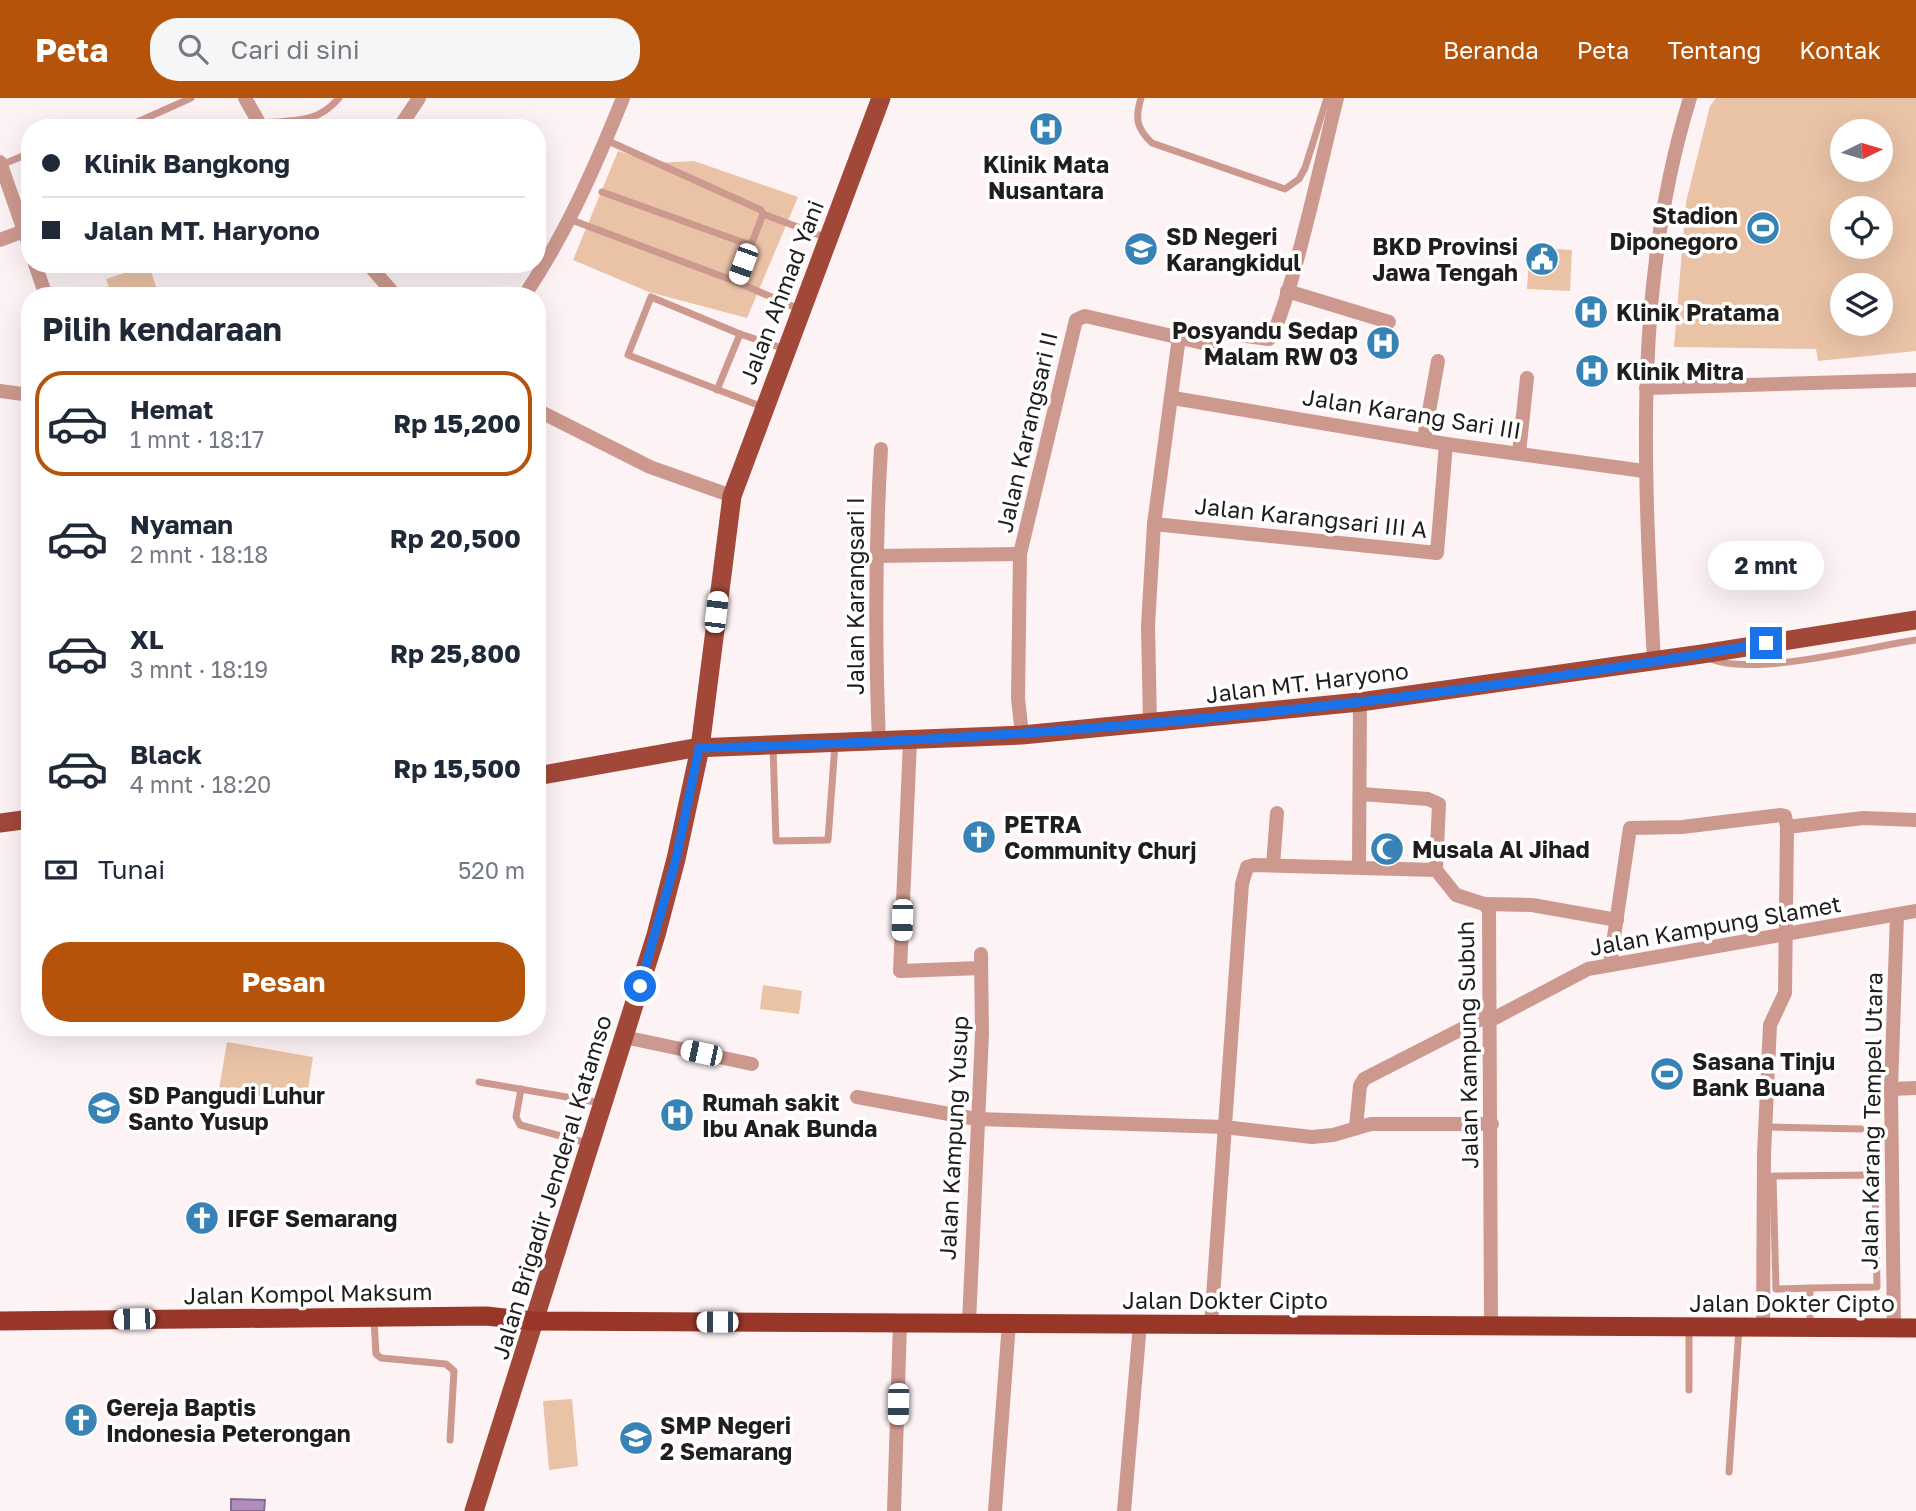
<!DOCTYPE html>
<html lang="id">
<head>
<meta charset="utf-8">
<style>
	:root { --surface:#fff; --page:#f6f6f7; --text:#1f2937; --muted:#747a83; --line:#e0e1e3; --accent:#b45309 }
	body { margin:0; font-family:"Golos Text",sans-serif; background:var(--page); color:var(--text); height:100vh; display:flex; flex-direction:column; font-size:26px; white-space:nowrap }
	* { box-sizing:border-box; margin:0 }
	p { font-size:23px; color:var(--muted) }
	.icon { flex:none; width:38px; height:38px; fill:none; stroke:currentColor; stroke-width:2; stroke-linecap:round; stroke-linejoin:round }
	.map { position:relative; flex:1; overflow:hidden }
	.panel { position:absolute; left:21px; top:189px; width:525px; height:749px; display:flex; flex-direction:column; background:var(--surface); border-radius:28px; box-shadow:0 7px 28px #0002 }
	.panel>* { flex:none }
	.guide { position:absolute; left:21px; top:21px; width:525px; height:154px; border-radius:28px; box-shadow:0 7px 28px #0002; display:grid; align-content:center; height:154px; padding:0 21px; background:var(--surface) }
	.needle { width:46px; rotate:85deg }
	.buttons { position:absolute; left:1830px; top:21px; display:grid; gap:14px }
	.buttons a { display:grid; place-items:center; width:63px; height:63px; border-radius:50%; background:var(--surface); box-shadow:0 7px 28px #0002; font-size:35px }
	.end { position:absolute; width:32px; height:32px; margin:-16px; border:9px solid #1a73e8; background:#fff; box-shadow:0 0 0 4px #fff }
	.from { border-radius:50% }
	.bubble { position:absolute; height:49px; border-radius:24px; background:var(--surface); box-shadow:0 7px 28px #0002; font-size:23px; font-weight:700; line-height:49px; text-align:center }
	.car { position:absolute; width:21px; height:42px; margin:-21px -10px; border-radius:9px; box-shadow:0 0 5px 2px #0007; background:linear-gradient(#fff 24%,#345 0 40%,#fff 0 76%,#345 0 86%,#fff 0) }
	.guide b { display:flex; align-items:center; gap:24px; height:66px; font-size:26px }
	.guide b+b { border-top:2px solid var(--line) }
	.guide i { width:18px; height:18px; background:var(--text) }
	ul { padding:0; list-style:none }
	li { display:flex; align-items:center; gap:21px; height:105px; margin:0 14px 10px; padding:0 7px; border:4px solid transparent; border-radius:28px }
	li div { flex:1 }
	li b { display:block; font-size:26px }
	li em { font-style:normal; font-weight:700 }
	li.active { border-color:var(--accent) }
	li>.icon { width:63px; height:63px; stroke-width:1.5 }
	h2 { padding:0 21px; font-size:32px; line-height:84px }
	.pay { display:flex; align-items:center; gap:18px; height:77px; padding:0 21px; font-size:26px }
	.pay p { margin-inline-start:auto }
	.primary-button { display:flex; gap:14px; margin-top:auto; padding:14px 21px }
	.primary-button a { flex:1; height:80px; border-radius:28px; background:var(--accent); color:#fff; font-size:28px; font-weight:700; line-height:80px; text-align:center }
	header { display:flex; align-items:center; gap:42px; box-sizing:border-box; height:98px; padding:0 35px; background:var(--accent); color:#fff }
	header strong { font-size:33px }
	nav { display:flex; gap:38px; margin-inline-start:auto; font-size:24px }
	.search { width:490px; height:63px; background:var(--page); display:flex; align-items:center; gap:18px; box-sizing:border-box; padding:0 24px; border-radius:28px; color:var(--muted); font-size:26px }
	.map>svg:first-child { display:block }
	.green { fill:#eac2a6; fill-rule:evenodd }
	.water { fill:#b18cbf; stroke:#866b8e; stroke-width:2 }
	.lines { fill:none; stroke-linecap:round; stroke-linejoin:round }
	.service { stroke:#cd998f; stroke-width:7 }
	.minor { stroke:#cd998f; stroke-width:14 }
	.primary { stroke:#a14839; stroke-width:19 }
	.trunk { stroke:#983628; stroke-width:19 }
	.route { stroke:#1a73e8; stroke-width:9 }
	.labels { text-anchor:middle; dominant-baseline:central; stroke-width:7; stroke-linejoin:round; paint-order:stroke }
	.poi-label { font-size:23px; font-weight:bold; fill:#201d1d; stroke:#fff; text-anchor:start }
	.street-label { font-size:23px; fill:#201d1d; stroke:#fff }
</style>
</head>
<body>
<header>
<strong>Peta</strong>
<div class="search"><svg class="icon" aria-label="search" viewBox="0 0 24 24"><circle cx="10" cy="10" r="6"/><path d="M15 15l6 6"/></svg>Cari di sini</div>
<nav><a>Beranda</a><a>Peta</a><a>Tentang</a><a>Kontak</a></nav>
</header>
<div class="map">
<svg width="1916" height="1413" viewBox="0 0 1916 1413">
	<rect width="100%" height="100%" fill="#fdf3f5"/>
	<g class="green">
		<path d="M 1716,0 L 1916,0 L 1916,253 L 1818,263 L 1816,251 L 1674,249 L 1686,104 L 1710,8 ZM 1881,33 L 1881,72 L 1843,72 L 1843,33 ZM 1843,110 L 1881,110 L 1881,149 L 1843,149 ZM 1843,187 L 1881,187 L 1881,226 L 1843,226 Z"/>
		<polygon points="618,53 655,65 694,63 798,99 747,220 649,194 573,162"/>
		<polygon points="1530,149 1572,152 1570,193 1527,191"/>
		<polygon points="149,167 159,198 112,198 106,181"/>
		<polygon points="763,887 802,893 799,916 760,911"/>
		<polygon points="227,944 313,959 306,1005 219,991"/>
		<polygon points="572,1301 578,1368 549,1372 543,1303"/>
	</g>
	<polygon class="water" points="231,1401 265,1402 264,1413 231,1413"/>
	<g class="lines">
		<g class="service">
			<path d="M 1141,0 C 1135,20 1136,30 1152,45 L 1285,91 L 1299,81 L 1305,70 L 1327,0"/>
			<path d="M 260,25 C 293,22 316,27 339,0"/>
			<polyline points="124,30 191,0"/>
			<polyline points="606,42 761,112 763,116 737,184 801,212"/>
			<polyline points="1,67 30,55"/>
			<polyline points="602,94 750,147"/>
			<polyline points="763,116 827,140"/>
			<polyline points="569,121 737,184"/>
			<polyline points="740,236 651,199 628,257 763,309"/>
			<polyline points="717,292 740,236 785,251"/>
			<path d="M 1709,560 C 1748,580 1869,549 1916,542"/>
			<polyline points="773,649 776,743 828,742 835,646"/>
			<polyline points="479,984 602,1005"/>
			<polyline points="521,991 516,1019 520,1027 587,1045"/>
			<polyline points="1766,1029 1861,1031"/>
			<polyline points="1810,1190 1776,1191 1773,1078 1875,1077 1877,1189 1810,1190 1810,1229"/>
			<polyline points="374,1222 376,1256 381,1260 446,1266 454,1273 450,1342"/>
			<polyline points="1689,1292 1689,1230"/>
			<polyline points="1729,1374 1739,1230"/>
		</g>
		<g class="minor">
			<polyline points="245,0 262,30"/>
			<polyline points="399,30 419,0"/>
			<polyline points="0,64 30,150"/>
			<polyline points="0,142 24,133"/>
			<polyline points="35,166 46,198"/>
			<polyline points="368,166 396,198"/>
			<polyline points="1287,193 1389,224"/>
			<path d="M 524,198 C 566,136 595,69 623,0"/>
			<polyline points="1646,290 1916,282"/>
			<polyline points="0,293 30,297"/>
			<polyline points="1173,300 1446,346 1644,373"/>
			<polyline points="537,312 650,369 732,398"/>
			<polyline points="1424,341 1438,263"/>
			<polyline points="1519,355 1527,280"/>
			<polyline points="1154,426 1437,455 1446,346"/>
			<polyline points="875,458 1020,456"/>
			<path d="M 1654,563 C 1644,374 1633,184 1690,0"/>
			<polyline points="1150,626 1148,527 1154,426 1179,239"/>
			<path d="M 1022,637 L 1018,600 L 1020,456 L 1076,222 L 1085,218 L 1207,246 L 1215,244 L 1223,235 L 1269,241 C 1287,222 1327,38 1337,0"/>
			<polyline points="910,643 900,873 981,870"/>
			<path d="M 879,645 C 875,546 875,450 881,351"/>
			<polyline points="1361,696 1428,701 1439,706 1436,772"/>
			<polyline points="1273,767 1277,715"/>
			<polyline points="1359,769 1360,604"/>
			<polyline points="1484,806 1532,807 1617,822"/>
			<polyline points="1610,866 1630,730 1682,729 1781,717 1785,718 1787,729"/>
			<polyline points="1491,922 1588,871 1916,813"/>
			<polyline points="624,939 752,966"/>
			<polyline points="1891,991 1916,990"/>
			<polyline points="857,999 976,1021 1224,1029 1312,1039 1333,1037 1371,1026 1492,1026"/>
			<polyline points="1356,1029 1360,988 1364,981 1491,916"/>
			<polyline points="969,1225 982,936 981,856"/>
			<polyline points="1211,1227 1242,786 1247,769 1254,767 1436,772 1456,797 1484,806 1489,812 1491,1228"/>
			<polyline points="1763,1229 1764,1056 1770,927 1785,895 1787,729 1863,720 1916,722"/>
			<polyline points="1894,1230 1891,991 1897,817"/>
			<polyline points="894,1413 900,1225"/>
			<polyline points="995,1413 1009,1225"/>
			<polyline points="1124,1413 1140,1226"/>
		</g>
		<g class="primary">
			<polyline points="537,678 694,650 1022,637 1360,604 1702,556 1916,522"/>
			<polyline points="0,725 30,721"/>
			<polyline points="474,1413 656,837 676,761 700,650 732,398 881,0"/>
		</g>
		<polyline class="trunk" points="0,1223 486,1218 533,1223 1916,1230"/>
	</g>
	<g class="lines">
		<path class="route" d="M 640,888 L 676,761 L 699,650 C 1057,642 1414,606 1766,545"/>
	</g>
	<defs>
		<g id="hospital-disc" transform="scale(1.75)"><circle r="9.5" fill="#3783b6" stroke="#fff"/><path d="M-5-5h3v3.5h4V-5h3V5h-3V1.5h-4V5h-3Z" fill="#fff"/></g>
		<g id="stadium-disc" transform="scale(1.75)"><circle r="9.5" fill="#3783b6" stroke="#fff"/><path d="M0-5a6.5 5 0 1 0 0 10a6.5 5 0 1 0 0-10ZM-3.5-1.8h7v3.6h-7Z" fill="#fff"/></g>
		<g id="school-disc" transform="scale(1.75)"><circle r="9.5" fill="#3783b6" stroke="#fff"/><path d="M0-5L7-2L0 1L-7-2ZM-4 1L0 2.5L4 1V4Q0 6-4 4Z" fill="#fff"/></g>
		<g id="civic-disc" transform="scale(1.75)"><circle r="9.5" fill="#3783b6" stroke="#fff"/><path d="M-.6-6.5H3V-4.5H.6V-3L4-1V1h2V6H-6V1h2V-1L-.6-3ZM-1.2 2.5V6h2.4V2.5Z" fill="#fff"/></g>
		<g id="church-disc" transform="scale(1.75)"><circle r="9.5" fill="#3783b6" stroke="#fff"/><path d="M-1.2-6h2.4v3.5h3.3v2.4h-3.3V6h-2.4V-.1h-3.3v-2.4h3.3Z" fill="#fff"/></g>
		<g id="mosque-disc" transform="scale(1.75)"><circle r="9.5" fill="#3783b6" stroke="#fff"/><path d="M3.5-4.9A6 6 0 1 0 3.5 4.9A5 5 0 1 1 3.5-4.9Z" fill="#fff"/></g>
	</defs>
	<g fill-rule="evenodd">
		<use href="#hospital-disc" x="1046" y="31"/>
		<use href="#stadium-disc" x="1763" y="130"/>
		<use href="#school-disc" x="1141" y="151"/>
		<use href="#civic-disc" x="1542" y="161"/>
		<use href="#hospital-disc" x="1591" y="214"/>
		<use href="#hospital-disc" x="1383" y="245"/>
		<use href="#hospital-disc" x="1592" y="273"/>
		<use href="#church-disc" x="979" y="739"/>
		<use href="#mosque-disc" x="1387" y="751"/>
		<use href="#stadium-disc" x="1667" y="976"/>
		<use href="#school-disc" x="104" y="1010"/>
		<use href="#hospital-disc" x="677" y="1017"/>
		<use href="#church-disc" x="202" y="1120"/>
		<use href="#church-disc" x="81" y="1322"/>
		<use href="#school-disc" x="636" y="1340"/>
	</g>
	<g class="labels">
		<g class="poi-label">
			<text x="1046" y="66" text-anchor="middle">Klinik Mata<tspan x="1046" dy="26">Nusantara</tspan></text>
			<text x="1738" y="117" text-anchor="end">Stadion<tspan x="1738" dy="26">Diponegoro</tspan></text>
			<text x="1166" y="138">SD Negeri<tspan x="1166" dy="26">Karangkidul</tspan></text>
			<text x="1518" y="148" text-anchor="end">BKD Provinsi<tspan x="1518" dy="26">Jawa Tengah</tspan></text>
			<text x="1616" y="214">Klinik Pratama</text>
			<text x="1358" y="232" text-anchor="end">Posyandu Sedap<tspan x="1358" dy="26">Malam RW 03</tspan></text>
			<text x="1616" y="273">Klinik Mitra</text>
			<text x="1004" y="726">PETRA<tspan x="1004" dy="26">Community Churj</tspan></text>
			<text x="1412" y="751">Musala Al Jihad</text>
			<text x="1692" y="963">Sasana Tinju<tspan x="1692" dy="26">Bank Buana</tspan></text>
			<text x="128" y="997">SD Pangudi Luhur<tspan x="128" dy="26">Santo Yusup</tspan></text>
			<text x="702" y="1004">Rumah sakit<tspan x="702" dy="26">Ibu Anak Bunda</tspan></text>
			<text x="227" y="1120">IFGF Semarang</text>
			<text x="106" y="1309">Gereja Baptis<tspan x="106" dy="26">Indonesia Peterongan</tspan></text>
			<text x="660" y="1327">SMP Negeri<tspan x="660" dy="26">2 Semarang</tspan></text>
		</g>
		<g class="street-label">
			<text transform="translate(781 194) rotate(-69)">Jalan Ahmad Yani</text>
			<text transform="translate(1412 315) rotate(9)">Jalan Karang Sari III</text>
			<text transform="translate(1026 334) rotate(-77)">Jalan Karangsari II</text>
			<text transform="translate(1311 419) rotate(6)">Jalan Karangsari III A</text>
			<text transform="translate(855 498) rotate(-90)">Jalan Karangsari I</text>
			<text transform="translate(1307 584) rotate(-7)">Jalan MT. Haryono</text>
			<text transform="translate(1715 827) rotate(-10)">Jalan Kampung Slamet</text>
			<text transform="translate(1467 947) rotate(-91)">Jalan Kampung Subuh</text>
			<text transform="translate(1871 1023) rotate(-89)">Jalan Karang Tempel Utara</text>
			<text transform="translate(953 1040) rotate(-87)">Jalan Kampung Yusup</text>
			<text transform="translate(551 1089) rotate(-73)">Jalan Brigadir Jenderal Katamso</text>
			<text transform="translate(308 1195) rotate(-1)">Jalan Kompol Maksum</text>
			<text x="1225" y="1202">Jalan Dokter Cipto</text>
			<text x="1792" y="1205">Jalan Dokter Cipto</text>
		</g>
	</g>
</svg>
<div class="buttons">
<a><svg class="needle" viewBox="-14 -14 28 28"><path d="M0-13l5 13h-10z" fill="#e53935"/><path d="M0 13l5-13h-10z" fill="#747a83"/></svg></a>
<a><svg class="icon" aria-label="locate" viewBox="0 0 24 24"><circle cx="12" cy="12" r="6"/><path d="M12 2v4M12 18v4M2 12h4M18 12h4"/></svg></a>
<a><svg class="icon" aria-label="layers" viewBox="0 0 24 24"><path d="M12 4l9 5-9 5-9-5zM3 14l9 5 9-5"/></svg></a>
</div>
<i class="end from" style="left:640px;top:888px"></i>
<i class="end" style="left:1766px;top:545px"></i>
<div class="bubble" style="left:1708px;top:443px;width:116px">2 mnt</div>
<i class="car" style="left:743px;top:166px;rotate:200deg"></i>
<i class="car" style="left:716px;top:514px;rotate:7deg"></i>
<i class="car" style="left:902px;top:822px;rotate:182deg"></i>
<i class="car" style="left:701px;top:955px;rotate:282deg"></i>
<i class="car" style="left:134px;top:1221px;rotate:269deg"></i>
<i class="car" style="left:717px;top:1224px;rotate:270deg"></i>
<i class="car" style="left:898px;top:1306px;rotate:181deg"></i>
<div class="guide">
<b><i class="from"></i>Klinik Bangkong</b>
<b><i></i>Jalan MT. Haryono</b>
</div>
<section class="panel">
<h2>Pilih kendaraan</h2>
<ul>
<li class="active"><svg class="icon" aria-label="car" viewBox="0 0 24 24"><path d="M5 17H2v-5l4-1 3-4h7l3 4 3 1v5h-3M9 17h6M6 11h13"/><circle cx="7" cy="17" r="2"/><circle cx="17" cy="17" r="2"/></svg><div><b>Hemat</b><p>1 mnt · 18:17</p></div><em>Rp 15,200</em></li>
<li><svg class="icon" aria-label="car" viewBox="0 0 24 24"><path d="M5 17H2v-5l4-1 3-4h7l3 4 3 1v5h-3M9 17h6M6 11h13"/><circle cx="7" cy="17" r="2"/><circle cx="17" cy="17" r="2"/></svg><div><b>Nyaman</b><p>2 mnt · 18:18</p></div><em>Rp 20,500</em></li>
<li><svg class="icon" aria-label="car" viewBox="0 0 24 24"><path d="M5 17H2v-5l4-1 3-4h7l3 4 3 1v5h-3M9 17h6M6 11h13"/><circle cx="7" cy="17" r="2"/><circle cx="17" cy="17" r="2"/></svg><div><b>XL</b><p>3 mnt · 18:19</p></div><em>Rp 25,800</em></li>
<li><svg class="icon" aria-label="car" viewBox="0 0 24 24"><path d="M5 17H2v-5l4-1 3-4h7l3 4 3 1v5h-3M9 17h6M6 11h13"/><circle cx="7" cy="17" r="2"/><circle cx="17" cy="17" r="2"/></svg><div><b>Black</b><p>4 mnt · 18:20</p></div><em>Rp 15,500</em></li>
</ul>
<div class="pay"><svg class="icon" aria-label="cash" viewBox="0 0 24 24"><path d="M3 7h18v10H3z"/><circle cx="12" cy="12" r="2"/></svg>Tunai<p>520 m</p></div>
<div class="primary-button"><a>Pesan</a></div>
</section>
</div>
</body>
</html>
